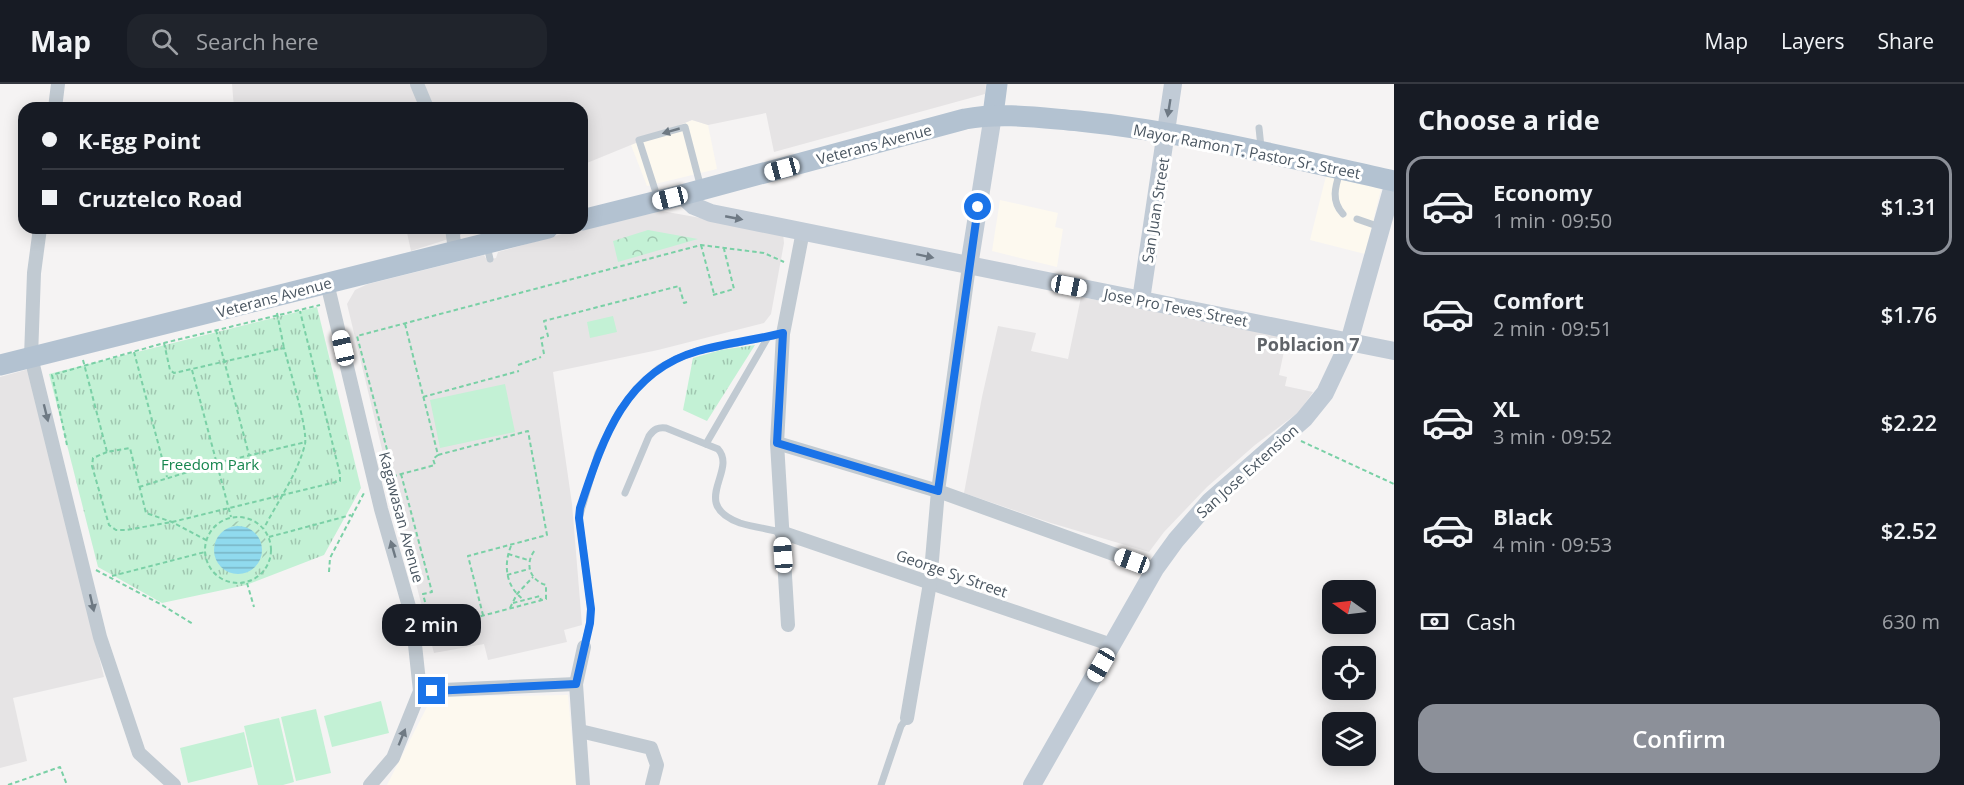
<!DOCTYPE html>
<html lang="en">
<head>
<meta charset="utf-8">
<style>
	:root { --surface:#171b24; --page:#20242c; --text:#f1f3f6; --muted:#9ea1a6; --line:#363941; --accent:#8c9099 }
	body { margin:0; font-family:"Open Sans",sans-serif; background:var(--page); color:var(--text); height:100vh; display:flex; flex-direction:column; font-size:22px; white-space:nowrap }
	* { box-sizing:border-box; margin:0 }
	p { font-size:20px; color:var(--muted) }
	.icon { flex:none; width:33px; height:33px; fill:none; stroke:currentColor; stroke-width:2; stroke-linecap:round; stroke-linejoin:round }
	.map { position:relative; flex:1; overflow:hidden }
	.sheet { display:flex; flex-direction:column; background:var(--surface); width:570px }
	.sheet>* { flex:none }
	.hud { position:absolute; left:18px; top:18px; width:570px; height:132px; border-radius:18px; box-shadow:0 3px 15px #0003; display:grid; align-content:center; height:132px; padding:0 24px; background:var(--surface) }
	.needle { width:39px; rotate:284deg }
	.controls { position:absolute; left:1322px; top:496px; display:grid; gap:12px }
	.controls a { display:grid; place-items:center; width:54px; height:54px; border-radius:12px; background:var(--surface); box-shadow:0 3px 15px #0003; font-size:30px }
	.end { position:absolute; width:27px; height:27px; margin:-14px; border:8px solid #1a73e8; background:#fff; box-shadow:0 0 0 3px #fff }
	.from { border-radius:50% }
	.bubble { position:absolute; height:42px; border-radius:18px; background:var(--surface); box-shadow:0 3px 15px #0003; font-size:20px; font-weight:600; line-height:42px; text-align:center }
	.car { position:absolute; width:18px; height:36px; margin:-18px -9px; border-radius:8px; box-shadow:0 0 4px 2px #0007; background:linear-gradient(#fff 24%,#345 0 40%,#fff 0 76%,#345 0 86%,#fff 0) }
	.hud b { display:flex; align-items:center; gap:21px; height:57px; font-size:22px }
	.hud b+b { border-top:2px solid var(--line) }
	.hud i { width:15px; height:15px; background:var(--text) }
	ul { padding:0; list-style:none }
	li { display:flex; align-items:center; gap:18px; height:99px; margin:0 12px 9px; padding:0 12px; border:3px solid transparent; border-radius:18px }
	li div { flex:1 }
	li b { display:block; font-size:22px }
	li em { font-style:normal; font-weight:600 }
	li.selected { border-color:var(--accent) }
	li>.icon { width:54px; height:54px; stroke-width:1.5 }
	h2 { padding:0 24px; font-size:27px; line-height:72px }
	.pay { display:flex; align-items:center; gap:15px; height:66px; padding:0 24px; font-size:22px }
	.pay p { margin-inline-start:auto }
	.primary-button { display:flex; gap:12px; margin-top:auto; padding:12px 24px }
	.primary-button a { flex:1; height:69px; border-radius:18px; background:var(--accent); color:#fff; font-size:24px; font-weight:600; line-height:69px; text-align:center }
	header { display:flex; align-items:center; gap:36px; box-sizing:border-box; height:84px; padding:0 30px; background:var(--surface); border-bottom:2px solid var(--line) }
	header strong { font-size:28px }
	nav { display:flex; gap:33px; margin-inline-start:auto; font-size:21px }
	.search { width:420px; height:54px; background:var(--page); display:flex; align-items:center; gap:15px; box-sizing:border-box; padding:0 21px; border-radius:18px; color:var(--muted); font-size:22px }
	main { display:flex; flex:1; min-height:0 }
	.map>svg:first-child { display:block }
	.commercial { fill:#fdf9ef }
	.education { fill:#e6e4e5 }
	.grass { fill:url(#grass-tufts) }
	.forest { fill:url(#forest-crowns) }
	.garden { fill:url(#garden-furrows) }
	.pitch { fill:#c3f1d5 }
	.water { fill:url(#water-rules) }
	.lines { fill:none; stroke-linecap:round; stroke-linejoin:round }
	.path { stroke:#7ad0a6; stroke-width:2; stroke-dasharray:4.5 3; stroke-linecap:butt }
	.lane { stroke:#c1cad2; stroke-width:7 }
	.street { stroke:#c1cad2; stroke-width:14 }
	.secondary { stroke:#c1cbd6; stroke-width:18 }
	.primary { stroke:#b3c2d1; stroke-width:21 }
	.oneway { fill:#6e7984 }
	.oneway2 { fill:#6e7983 }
	.route { stroke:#1a73e8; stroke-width:8 }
	.labels { text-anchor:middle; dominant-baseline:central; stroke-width:6; stroke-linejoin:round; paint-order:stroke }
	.street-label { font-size:15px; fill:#4a5661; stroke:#fff }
	.park-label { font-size:15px; fill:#17864f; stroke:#fff }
	.quarter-label { font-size:18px; font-weight:bold; fill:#5f6368; stroke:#fff }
</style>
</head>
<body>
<header>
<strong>Map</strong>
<div class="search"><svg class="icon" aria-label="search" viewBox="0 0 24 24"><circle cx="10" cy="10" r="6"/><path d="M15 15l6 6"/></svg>Search here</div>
<nav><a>Map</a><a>Layers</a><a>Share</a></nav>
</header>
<main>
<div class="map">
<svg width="1394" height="701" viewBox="0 0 1394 701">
	<defs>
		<pattern id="grass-tufts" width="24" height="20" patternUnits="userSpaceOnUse" patternTransform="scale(1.5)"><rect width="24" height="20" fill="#c3f1d5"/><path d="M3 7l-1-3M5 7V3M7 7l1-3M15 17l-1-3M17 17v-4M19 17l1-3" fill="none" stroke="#a0c6b0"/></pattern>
		<pattern id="forest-crowns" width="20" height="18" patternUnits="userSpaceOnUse" patternTransform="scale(1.5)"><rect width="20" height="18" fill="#c3f1d5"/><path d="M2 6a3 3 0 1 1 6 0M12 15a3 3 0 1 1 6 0" fill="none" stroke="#a0c6b0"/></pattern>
		<pattern id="garden-furrows" width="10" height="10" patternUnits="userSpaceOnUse" patternTransform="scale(1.5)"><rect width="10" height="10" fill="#c3f1d5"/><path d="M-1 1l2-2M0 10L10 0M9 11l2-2" fill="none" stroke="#a0c6b0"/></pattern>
		<pattern id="water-rules" width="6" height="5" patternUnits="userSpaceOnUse" patternTransform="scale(1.5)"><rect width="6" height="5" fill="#90daee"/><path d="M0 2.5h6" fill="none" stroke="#78b4c4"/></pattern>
	</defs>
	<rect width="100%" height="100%" fill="#f5f3f3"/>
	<g class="commercial">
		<polygon points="692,36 708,41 717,85 647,102 631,61"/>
		<polygon points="1326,92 1381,105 1365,170 1310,156"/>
		<polygon points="1000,116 1058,129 1055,143 1063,145 1057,183 992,167"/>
		<polygon points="568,611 576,701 387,701 432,613"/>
	</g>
	<g class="education">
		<polygon points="232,0 986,0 985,10 774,68 766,29 708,41 692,36 582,81 582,24 234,24"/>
		<polygon points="651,125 783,149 784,159 771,230 764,239 658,266 553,288 572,420 582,541 564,546 567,558 488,576 484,560 434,569 394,415 347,220 355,206 368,200 484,171 487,176 496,174 498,168"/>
		<polygon points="406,144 460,144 461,151 411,167"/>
		<polygon points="1081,213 1287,253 1279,291 1287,293 1285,302 1313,308 1299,328 1255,361 1207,403 1164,448 1149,468 1051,439 964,409 982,313 998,242 1036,249 1031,267 1068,275"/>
		<polygon points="29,285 104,593 13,614 27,677 0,684 0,293"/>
	</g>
	<g class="grass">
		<polygon points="317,223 361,404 324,471 246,501 162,519 98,483 49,290"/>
		<polygon points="755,261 707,337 683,326 693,274 721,266"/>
	</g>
	<polygon class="forest" points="648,146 698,155 618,178 613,157"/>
	<path class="garden" d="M 243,437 C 274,446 275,478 248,493 L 247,489 C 291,468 232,412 214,462 L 210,461 C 215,445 226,437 243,437 Z"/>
	<g class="pitch">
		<polygon points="613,232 617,248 590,254 587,238"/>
		<polygon points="505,300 515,348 440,364 430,316"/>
		<polygon points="381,617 389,649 332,663 324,632"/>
		<polygon points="316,625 331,689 296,697 281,633"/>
		<polygon points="279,634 294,698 283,701 258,701 244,642"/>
		<polygon points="244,648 252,683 188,699 180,664"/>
	</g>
	<circle class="water" cx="238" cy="466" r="24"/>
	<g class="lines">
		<g class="path">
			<polyline points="701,161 714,210"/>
			<polyline points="713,211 734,205 724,165"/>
			<polyline points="277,229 284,264"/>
			<polyline points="405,240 438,371 433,375 435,381 394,392 357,252 701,161 764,169 784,178"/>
			<polyline points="216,246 249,371"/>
			<path d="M 164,259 L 170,286 L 174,289 L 284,264 C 289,283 308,345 305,360 C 298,389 278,417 264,444"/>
			<polyline points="134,268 167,393"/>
			<polyline points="544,270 541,254 548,252 544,237 679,202 684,219 687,218"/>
			<polyline points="83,276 107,368 130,364 146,429 172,438 206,456"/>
			<polyline points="518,281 541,273"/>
			<polyline points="192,286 231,433"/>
			<polyline points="423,313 519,287"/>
			<polyline points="1301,357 1394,400"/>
			<polyline points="67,361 52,291 164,259 320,221"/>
			<polyline points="107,368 93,374 92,382 109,441 116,446 126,446 172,438 340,397 340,390 300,227"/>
			<polyline points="438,371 528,347 547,451 468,472 483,531"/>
			<path d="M 401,390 L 432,508 L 423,510 L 432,545 L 546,515 L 546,501 C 529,496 524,478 536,465"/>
			<polyline points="139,403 217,379 306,358"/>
			<circle cx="238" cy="466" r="33"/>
			<polyline points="269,453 351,431"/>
			<path d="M 511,462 C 503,482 506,503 524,516"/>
			<polyline points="508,470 528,476"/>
			<polyline points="96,486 162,521 193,540"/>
			<polyline points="329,488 330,474 364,409"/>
			<polyline points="507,491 529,485"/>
			<polyline points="112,492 205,468"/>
			<polyline points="247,499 254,523"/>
			<polyline points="513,519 540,512 541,517"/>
			<polyline points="510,524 517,510 533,493"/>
			<polyline points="8,701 60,683 67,701"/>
		</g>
		<g class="lane">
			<polyline points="1259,44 1261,63"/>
			<path d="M 1340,88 C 1335,103 1331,117 1343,130"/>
			<polyline points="658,115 639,56 685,43 701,104"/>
			<polyline points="1357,135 1380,143"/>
			<polyline points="487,162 490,175"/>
			<polyline points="706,360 768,253"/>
			<path d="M 625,409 L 649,352 C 654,345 658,343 666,344 L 718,365 C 738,387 688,420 740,439 C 753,443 768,445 781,448"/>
			<polyline points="584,563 590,539 591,525 579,434 598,369 618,329 636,305 659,284 676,275 697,267 783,250"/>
			<polyline points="881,701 901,642 907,634"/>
		</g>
		<g class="street">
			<polyline points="417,0 427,24"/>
			<polyline points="55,24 58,0"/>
			<polyline points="40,144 34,189 31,273 100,553 139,669 174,701"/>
			<polyline points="452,144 455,166"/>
			<polyline points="327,199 381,425 412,533 420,607 393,674 370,701"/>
			<polyline points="777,359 938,407 1155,485"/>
			<polyline points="781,448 1112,561"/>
			<polyline points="788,541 777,359 783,250 803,147"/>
			<polyline points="420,607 576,600"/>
			<polyline points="907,634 930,499 938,407 969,182"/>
			<polyline points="580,647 651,664 657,681 652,701"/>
			<polyline points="583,701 576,600 584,563"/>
		</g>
		<g class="secondary">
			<polyline points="682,111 694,122 711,129 1394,267"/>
			<polyline points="969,182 993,31"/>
			<polyline points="1141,216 1173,0"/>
			<polyline points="1032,701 1155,485 1176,456 1210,417 1304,335 1325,309 1349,258 1394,98"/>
		</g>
		<g class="primary">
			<polyline points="993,31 997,0"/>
			<path d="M 582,136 L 682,111 L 965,35 C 1003,28 1041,34 1079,37 C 1186,48 1290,74 1394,97"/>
			<polyline points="0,281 548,144"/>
		</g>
	</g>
	<defs><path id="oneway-solid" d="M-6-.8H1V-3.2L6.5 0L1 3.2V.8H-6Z" transform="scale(1.5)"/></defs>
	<g class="oneway">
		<use href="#oneway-solid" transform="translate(1169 24) rotate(99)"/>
		<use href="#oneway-solid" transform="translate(734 134) rotate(11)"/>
		<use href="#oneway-solid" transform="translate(925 172) rotate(12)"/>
	</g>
	<g class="oneway2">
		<use href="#oneway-solid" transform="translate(671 47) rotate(164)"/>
		<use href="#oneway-solid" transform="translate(46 329) rotate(76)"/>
		<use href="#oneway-solid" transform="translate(393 465) rotate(-106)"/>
		<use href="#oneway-solid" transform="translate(92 519) rotate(77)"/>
		<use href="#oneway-solid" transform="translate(402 653) rotate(-68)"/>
	</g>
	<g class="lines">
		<path class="route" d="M 432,607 L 576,600 L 590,539 L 591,525 L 579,434 L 580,424 C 602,358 623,288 698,267 C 726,259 755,256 783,249 L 777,359 L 938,407 L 978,123"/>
	</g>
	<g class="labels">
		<g class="street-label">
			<text transform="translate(874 60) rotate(-15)">Veterans Avenue</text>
			<text transform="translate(1247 67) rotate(11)">Mayor Ramon T. Pastor Sr. Street</text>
			<text transform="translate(1155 126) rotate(-81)">San Juan Street</text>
			<text transform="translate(274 213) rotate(-15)">Veterans Avenue</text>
			<text transform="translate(1176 223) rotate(11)">Jose Pro Teves Street</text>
			<text transform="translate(1247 387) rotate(-42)">San Jose Extension</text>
			<text transform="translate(402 433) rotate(75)">Kagawasan Avenue</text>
			<text transform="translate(952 489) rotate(19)">George Sy Street</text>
		</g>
		<g class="park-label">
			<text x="210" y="380">Freedom Park</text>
		</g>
		<g class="quarter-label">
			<text x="1308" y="260">Poblacion 7</text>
		</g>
	</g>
</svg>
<div class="controls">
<a><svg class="needle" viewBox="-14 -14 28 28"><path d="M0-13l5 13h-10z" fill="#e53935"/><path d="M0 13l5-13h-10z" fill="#9ea1a6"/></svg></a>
<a><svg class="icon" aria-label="locate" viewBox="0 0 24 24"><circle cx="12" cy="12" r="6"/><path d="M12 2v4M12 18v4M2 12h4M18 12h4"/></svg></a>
<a><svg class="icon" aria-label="layers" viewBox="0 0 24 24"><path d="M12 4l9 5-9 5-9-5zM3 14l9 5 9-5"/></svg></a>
</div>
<i class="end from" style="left:978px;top:123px"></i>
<i class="end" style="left:432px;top:607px"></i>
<div class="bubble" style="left:382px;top:520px;width:99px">2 min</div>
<i class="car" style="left:782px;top:85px;rotate:255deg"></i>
<i class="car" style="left:670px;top:114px;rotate:256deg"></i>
<i class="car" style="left:1069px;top:202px;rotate:101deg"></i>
<i class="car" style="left:343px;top:264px;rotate:347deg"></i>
<i class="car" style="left:783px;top:471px;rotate:356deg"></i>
<i class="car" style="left:1132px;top:477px;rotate:290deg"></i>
<i class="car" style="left:1101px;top:581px;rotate:210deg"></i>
<div class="hud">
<b><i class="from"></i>K-Egg Point</b>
<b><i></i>Cruztelco Road</b>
</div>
</div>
<section class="sheet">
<h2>Choose a ride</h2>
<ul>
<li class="selected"><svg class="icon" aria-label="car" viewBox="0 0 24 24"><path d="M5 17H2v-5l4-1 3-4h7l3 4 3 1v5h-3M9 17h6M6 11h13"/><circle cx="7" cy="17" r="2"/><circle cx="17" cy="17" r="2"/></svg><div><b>Economy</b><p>1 min · 09:50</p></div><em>$1.31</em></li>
<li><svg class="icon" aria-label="car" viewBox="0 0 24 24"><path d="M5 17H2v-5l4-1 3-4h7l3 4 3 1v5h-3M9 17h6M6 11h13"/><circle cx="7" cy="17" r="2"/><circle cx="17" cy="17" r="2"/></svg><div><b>Comfort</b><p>2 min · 09:51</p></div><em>$1.76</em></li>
<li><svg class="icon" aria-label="car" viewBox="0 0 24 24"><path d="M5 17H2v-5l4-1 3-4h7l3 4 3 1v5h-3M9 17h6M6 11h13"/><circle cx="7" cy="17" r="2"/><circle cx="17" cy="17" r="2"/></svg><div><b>XL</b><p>3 min · 09:52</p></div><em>$2.22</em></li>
<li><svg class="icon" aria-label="car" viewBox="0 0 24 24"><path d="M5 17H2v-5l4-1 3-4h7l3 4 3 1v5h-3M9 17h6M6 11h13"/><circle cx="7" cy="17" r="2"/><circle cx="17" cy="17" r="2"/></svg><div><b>Black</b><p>4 min · 09:53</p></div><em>$2.52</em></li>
</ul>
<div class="pay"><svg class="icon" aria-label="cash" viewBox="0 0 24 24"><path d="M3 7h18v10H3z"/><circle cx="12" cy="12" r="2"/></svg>Cash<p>630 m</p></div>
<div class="primary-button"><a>Confirm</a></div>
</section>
</main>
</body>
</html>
